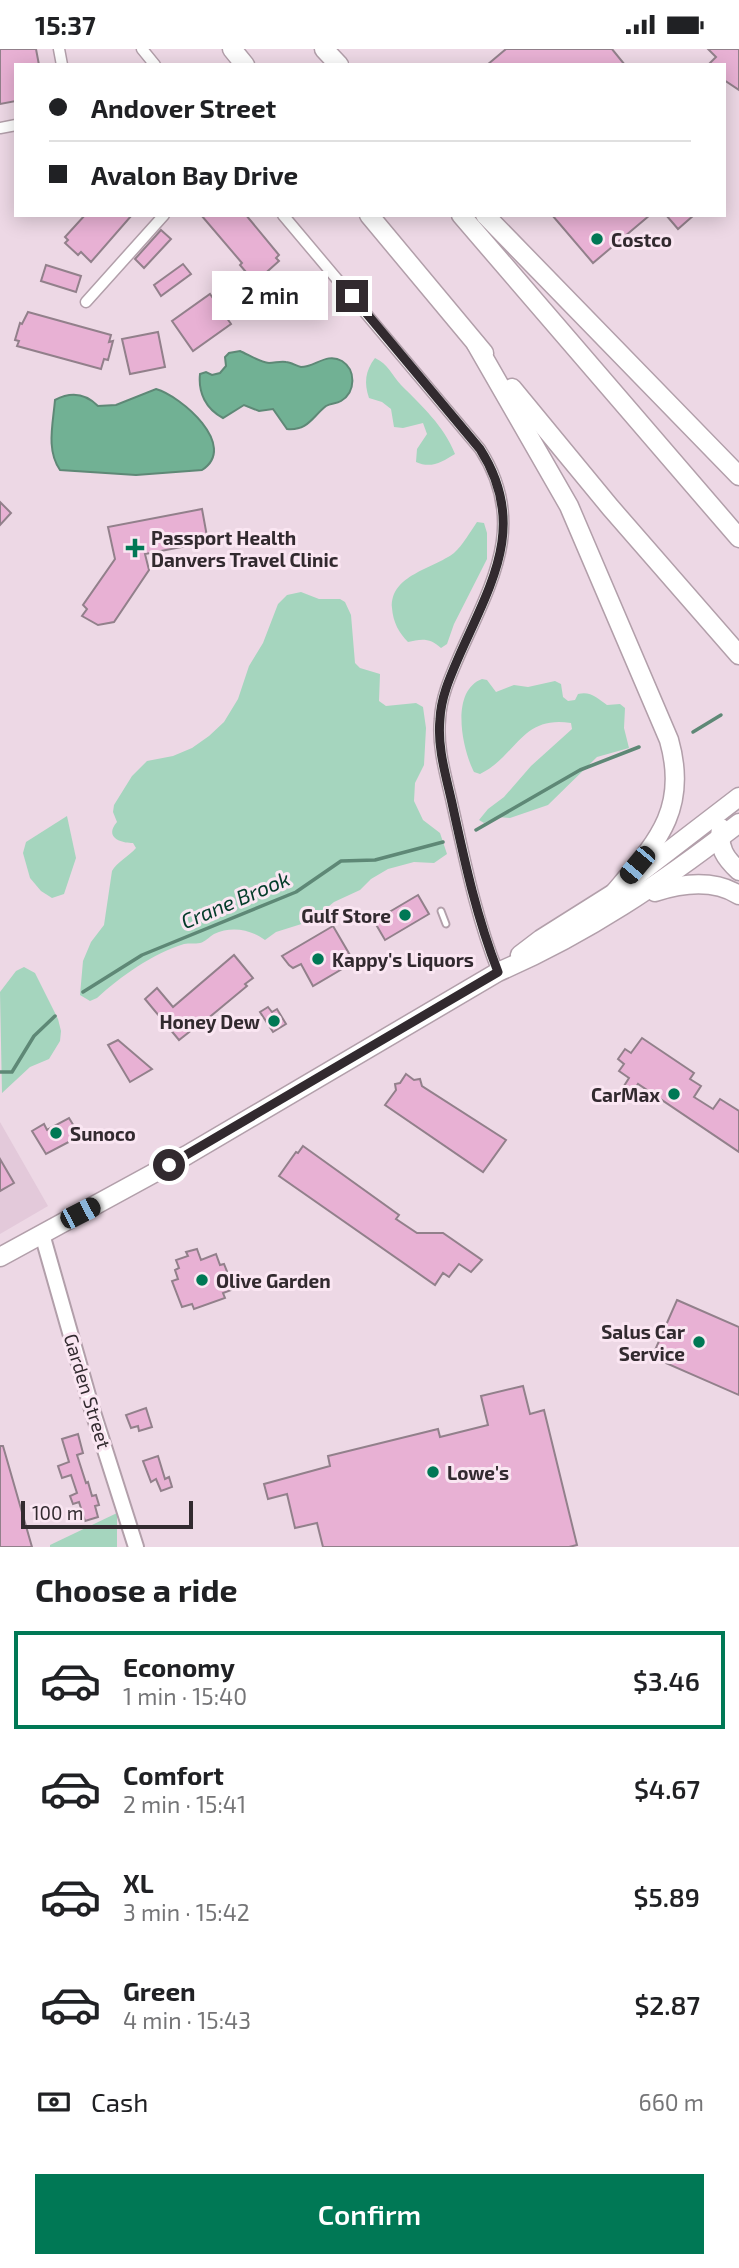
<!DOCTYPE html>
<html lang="en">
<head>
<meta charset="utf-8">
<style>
	:root { --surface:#fff; --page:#f2f2f2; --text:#202124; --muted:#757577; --line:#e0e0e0; --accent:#007855 }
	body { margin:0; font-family:"Exo 2",sans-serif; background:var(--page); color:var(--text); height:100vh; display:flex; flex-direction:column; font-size:26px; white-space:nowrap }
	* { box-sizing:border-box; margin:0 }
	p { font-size:23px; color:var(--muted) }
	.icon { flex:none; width:38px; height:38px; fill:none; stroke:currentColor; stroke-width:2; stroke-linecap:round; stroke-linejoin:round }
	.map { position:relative; height:1498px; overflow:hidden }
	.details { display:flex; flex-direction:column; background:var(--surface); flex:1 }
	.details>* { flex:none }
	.top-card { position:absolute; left:14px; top:14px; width:712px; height:154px; border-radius:0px; box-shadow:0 4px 18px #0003; display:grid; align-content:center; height:154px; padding:0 35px; background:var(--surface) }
	.scale { position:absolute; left:21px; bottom:18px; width:172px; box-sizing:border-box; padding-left:7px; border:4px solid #322a2f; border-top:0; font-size:19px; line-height:24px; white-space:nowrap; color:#322a2f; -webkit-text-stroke:5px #fae6f2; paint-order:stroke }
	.end { position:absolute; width:32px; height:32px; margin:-16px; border:9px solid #322a2f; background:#fff; box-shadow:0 0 0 4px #fff }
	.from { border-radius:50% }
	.bubble { position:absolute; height:49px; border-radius:0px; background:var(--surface); box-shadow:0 4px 18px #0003; font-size:23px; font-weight:600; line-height:49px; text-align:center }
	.car { position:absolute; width:21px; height:42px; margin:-21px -10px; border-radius:9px; box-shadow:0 0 5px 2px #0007; background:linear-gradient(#222 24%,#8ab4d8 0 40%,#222 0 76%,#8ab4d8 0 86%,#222 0) }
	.top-card b { display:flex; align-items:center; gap:24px; height:66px; font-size:26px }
	.top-card b+b { border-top:2px solid var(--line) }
	.top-card i { width:18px; height:18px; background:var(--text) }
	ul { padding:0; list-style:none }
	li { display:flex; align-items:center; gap:21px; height:98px; margin:0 14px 10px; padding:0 21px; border:4px solid transparent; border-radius:0px }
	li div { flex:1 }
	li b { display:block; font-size:26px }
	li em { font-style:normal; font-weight:600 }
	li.active { border-color:var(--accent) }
	li>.icon { width:63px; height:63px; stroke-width:1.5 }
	h2 { padding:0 35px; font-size:32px; line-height:84px }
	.pay { display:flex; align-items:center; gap:18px; height:77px; padding:0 35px; font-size:26px }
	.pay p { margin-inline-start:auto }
	.primary-button { display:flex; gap:14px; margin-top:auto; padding:14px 35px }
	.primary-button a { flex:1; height:80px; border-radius:0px; background:var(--accent); color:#fff; font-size:28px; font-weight:600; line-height:80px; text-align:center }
	.status { display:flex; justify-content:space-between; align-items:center; height:49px; padding:0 35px; background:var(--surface); direction:ltr }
	.status svg { height:19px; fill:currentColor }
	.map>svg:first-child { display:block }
	.built { fill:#e3c9da }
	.green { fill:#a5d5be }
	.water { fill:#71b194; stroke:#5e8876; stroke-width:2 }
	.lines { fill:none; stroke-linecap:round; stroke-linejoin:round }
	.stream { stroke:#5e8876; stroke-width:3.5 }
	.building { fill:#e8b1d4; stroke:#92808b; stroke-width:2 }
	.lane-casing { stroke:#b29faa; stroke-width:9 }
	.street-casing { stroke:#b29faa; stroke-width:13 }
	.secondary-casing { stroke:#b29faa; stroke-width:18 }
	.highway-casing { stroke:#b29faa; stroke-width:21 }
	.lane { stroke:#fff; stroke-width:5 }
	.street { stroke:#fff; stroke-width:10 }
	.secondary { stroke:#fff; stroke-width:14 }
	.highway { stroke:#fff; stroke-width:18 }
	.route { stroke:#322a2f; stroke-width:9 }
	.poi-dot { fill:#007855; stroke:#fae6f2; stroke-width:2.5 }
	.labels { text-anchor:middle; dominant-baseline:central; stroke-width:6; stroke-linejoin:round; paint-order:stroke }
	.poi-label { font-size:19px; font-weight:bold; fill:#322a2f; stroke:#fae6f2; text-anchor:start }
	.street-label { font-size:19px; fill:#322a2f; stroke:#fae6f2 }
	.water-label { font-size:21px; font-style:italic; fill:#033b29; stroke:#fae6f2 }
</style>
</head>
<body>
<div class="status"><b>15:37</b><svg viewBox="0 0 49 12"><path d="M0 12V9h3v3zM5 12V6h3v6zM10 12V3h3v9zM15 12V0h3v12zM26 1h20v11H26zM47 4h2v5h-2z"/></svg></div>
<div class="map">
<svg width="739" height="1498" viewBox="0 0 739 1498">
	<rect width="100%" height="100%" fill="#edd8e5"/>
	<polygon class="built" points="0,1073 48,1157 0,1185"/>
	<g class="green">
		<path d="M 375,309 C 388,315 392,326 401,336 C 422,357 444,377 455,405 C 442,413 431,420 416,413 L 417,400 L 427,385 L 423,374 L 403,379 L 394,378 L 391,360 L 382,353 L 369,349 C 364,334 365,322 375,309 Z"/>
		<path d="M 477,473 L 484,474 L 487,484 L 487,510 L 454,575 L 447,595 L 441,599 C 430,588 420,590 408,593 C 399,584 393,573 392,559 C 390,526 433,520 454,504 C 463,496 470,483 477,473 Z"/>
		<path d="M 301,543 L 319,550 L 340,550 L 345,553 L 351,566 L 355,614 L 360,619 L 380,625 L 379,652 L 386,657 L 416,654 L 423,658 L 426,679 L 424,716 L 415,734 L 414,752 L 423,771 L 440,784 L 447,805 L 434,814 L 414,813 L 388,820 L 371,830 L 360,841 L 334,853 L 311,872 L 276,883 L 265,891 C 250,880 231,877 214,885 C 209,888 205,893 200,894 C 195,895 189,894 184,895 C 152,905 121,927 97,949 L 90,952 L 80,946 L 83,912 L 91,893 L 104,876 L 112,822 C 117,813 129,807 136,799 L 133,794 C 120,794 104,788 117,773 L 113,763 L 114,756 L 132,727 L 147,712 L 173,707 L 192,699 L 209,687 L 224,673 L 238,650 L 249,617 L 263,594 L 278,555 L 287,546 Z"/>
		<path d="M 482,630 L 487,631 L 496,643 L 514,636 L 528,638 L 555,632 L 561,635 L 563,648 L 568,652 L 575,651 L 578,645 C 591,642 597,649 607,656 L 620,655 L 625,659 L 624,679 L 629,699 L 597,708 L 548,756 L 510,769 L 497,768 L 484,774 L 479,771 L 488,760 L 504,748 L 531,717 L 572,680 L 571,674 C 521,666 517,707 480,725 L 474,723 C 462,700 450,642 482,630 Z"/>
		<polygon points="67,767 76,809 64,845 52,849 41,842 30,829 23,804 26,793"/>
		<polygon points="24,918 35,924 58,970 61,982 60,992 49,1010 30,1018 2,1044 0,943 16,922"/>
		<polygon points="117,1464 117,1498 50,1498 50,1496"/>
	</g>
	<g class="water">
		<path d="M 240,302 C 249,306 260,313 269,314 C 275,314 280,312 286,313 C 291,313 296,317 301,318 C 315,318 327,303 342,312 C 356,321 356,343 341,352 C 336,355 331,354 326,357 C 312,368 308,382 287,380 L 273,360 L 259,362 L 244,356 L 223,369 C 206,360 198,344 200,325 L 206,323 L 212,326 L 220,324 L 226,317 L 225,308 L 229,304 Z"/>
		<path d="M 156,340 C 181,347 239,397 202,421 L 136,426 L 60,421 C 46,401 53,375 55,351 C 70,343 85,344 98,357 L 116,356 Z"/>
	</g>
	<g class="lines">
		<g class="stream">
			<polyline points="693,683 721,666"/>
			<polyline points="476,781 580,721 639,698"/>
			<polyline points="83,943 142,906 296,843 341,812 375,811 443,793"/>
			<polyline points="0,1023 12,1023 34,987 55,967"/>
		</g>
	</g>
	<g class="building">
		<polygon points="0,0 36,0 39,16 16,16 16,52 0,55"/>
		<polygon points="506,0 612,0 625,16 487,16"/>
		<polygon points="708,0 739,0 739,41 724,31 724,16 708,16 716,8"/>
		<polygon points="85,166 132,166 91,213 81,203 78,206 65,194 68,191 65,188"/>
		<polygon points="201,166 246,166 279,206 276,209 279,212 260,229 256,225 251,229 240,216 242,214"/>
		<polygon points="552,166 650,166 593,214"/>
		<polygon points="666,166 694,166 678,180"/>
		<polygon points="161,181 171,190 144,219 135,210"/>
		<polygon points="183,215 191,225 161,247 154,236"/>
		<polygon points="46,216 81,227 76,243 41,232"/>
		<polygon points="210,245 231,275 193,302 172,272"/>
		<polygon points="28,263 111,286 109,293 113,292 108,311 104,310 101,320 17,297 19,292 15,291 20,274 22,275"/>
		<polygon points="158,283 165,318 130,325 122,290"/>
		<polygon points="0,453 11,464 0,476"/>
		<polygon points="202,460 208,493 145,505 149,521 114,573 98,576 82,567 87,560 83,556 115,510 108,478"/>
		<polygon points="418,846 429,865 385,891 374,872"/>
		<polygon points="333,877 354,913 313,937 301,915 293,919 289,916 282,907"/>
		<polygon points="234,906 253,929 245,935 247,937 194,981 193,980 179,991 145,950 157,939 173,958"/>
		<polygon points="268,958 272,963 277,960 286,975 273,983 260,963"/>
		<polygon points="642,989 694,1024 690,1030 701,1037 694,1048 713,1060 720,1050 739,1062 739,1103 638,1035 633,1043 624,1037 629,1029 619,1022 624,1015 618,1010 625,1000 631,1004"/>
		<polygon points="118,991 152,1020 130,1033 108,996"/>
		<polygon points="406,1025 414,1031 420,1030 422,1037 506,1091 483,1123 385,1056 396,1041 395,1035 400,1034"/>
		<polygon points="69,1069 80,1087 46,1105 32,1082 44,1075 47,1081"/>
		<polygon points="303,1097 399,1166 396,1170 417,1184 443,1184 482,1211 471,1223 459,1215 449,1228 443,1224 435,1236 279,1127 296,1103 298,1104"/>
		<polygon points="0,1110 14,1134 0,1142"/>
		<polygon points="197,1200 201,1211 216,1205 220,1216 224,1215 234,1240 223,1244 225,1249 194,1260 192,1255 182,1258 172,1232 178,1230 175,1221 179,1219 176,1211 188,1207 186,1203"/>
		<polygon points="677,1251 739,1278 739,1346 652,1308"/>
		<polygon points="523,1337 530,1365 544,1361 577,1496 569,1498 323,1498 317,1474 295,1479 287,1445 268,1450 264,1435 330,1417 328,1407 438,1380 440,1388 488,1376 481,1347"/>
		<polygon points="146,1359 152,1378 139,1382 138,1377 131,1379 126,1366"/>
		<polygon points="78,1385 83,1404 77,1406 86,1434 88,1433 92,1447 96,1446 99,1456 95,1457 98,1468 85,1472 79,1453 73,1455 70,1447 77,1444 71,1426 62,1429 58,1417 69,1413 62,1390"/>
		<polygon points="0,1397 3,1397 32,1498 0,1498"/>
		<polygon points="158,1407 165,1430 169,1428 172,1438 161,1442 156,1430 151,1433 143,1412"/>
	</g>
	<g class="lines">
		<g class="lane-casing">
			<polyline id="lane" points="441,862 446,875"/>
		</g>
		<g class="street-casing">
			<g id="street">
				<polyline points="59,0 62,16"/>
				<polyline points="142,0 155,16"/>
				<polyline points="0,79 16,76"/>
				<path d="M 283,166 L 480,400 C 528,474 492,533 460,605 C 451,626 441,647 440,670 C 437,698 446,727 452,754 C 465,812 476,868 498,923"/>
				<polyline points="86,253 164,166"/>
			</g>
		</g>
		<g class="secondary-casing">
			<polyline id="secondary" points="42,1185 91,1357 136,1498"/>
		</g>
		<g class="highway-casing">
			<g id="highway">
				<polyline points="232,0 245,16"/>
				<polyline points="324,0 339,16"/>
				<polyline points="369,166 484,304"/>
				<polyline points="461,166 739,489"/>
				<polyline points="485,166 739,427"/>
				<path d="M 476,295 L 569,457 L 669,691 C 689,761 656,794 614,844"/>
				<polyline points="512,339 610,458 739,606"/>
				<path d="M 721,779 C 718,799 725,809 739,822"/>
				<path d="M 655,843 C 683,834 713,830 739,846"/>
				<polyline points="520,906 541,890 614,844 739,748"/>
				<path d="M 0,1208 L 187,1106 L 498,923 C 586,885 663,833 739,774"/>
			</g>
		</g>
		<use href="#lane" class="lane"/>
		<use href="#street" class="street"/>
		<use href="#secondary" class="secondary"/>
		<use href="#highway" class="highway"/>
	</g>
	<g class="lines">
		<path class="route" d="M 169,1116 L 498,923 C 476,866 465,814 452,754 C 446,727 437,698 440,670 C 441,647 451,626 460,605 C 492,533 528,475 480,400 L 352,247"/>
	</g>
	<g class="poi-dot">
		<circle cx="597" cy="190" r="7"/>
		<path d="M131.5 488.5h7v7h7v7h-7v7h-7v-7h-7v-7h7z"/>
		<circle cx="405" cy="866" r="7"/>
		<circle cx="318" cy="910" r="7"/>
		<circle cx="274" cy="972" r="7"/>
		<circle cx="674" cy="1045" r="7"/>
		<circle cx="56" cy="1084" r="7"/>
		<circle cx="202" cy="1231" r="7"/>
		<circle cx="699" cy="1293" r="7"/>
		<circle cx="433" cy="1423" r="7"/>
	</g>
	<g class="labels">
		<g class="poi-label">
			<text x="611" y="190">Costco</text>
			<text x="151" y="488">Passport Health<tspan x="151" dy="22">Danvers Travel Clinic</tspan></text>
			<text x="391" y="866" text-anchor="end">Gulf Store</text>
			<text x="332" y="910">Kappy's Liquors</text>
			<text x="260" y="972" text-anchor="end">Honey Dew</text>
			<text x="660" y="1045" text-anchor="end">CarMax</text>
			<text x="70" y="1084">Sunoco</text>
			<text x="216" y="1231">Olive Garden</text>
			<text x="685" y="1282" text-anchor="end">Salus Car<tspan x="685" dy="22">Service</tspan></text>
			<text x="447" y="1423">Lowe's</text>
		</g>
		<g class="street-label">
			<text transform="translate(88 1342) rotate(73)">Garden Street</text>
		</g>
		<g class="water-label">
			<text transform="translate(235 850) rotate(-23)">Crane Brook</text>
		</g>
	</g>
</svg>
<div class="scale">100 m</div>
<i class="end from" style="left:169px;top:1116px"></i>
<i class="end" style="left:352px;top:247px"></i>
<div class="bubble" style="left:212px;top:222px;width:116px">2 min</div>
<i class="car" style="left:637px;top:816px;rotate:220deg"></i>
<i class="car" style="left:80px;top:1164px;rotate:63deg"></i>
<div class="top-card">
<b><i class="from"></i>Andover Street</b>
<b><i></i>Avalon Bay Drive</b>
</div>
</div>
<section class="details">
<h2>Choose a ride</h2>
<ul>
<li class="active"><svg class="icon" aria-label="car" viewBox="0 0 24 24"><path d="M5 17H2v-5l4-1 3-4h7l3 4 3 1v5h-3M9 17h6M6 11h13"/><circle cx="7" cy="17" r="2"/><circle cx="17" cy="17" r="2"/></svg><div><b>Economy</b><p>1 min · 15:40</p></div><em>$3.46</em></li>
<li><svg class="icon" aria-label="car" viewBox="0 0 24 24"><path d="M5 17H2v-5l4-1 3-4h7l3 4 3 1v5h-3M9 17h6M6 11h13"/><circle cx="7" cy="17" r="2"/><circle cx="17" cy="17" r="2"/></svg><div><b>Comfort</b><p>2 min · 15:41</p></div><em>$4.67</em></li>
<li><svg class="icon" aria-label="car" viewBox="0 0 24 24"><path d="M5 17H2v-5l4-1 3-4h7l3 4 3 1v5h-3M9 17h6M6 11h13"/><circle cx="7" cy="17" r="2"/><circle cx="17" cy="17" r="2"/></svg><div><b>XL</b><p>3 min · 15:42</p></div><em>$5.89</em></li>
<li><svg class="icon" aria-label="car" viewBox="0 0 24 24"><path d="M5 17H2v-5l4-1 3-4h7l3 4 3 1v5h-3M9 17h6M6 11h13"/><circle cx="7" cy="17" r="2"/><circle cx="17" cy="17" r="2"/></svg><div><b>Green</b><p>4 min · 15:43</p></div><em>$2.87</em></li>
</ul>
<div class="pay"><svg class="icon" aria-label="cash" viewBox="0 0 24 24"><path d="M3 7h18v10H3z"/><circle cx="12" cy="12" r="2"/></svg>Cash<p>660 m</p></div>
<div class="primary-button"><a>Confirm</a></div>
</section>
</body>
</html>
